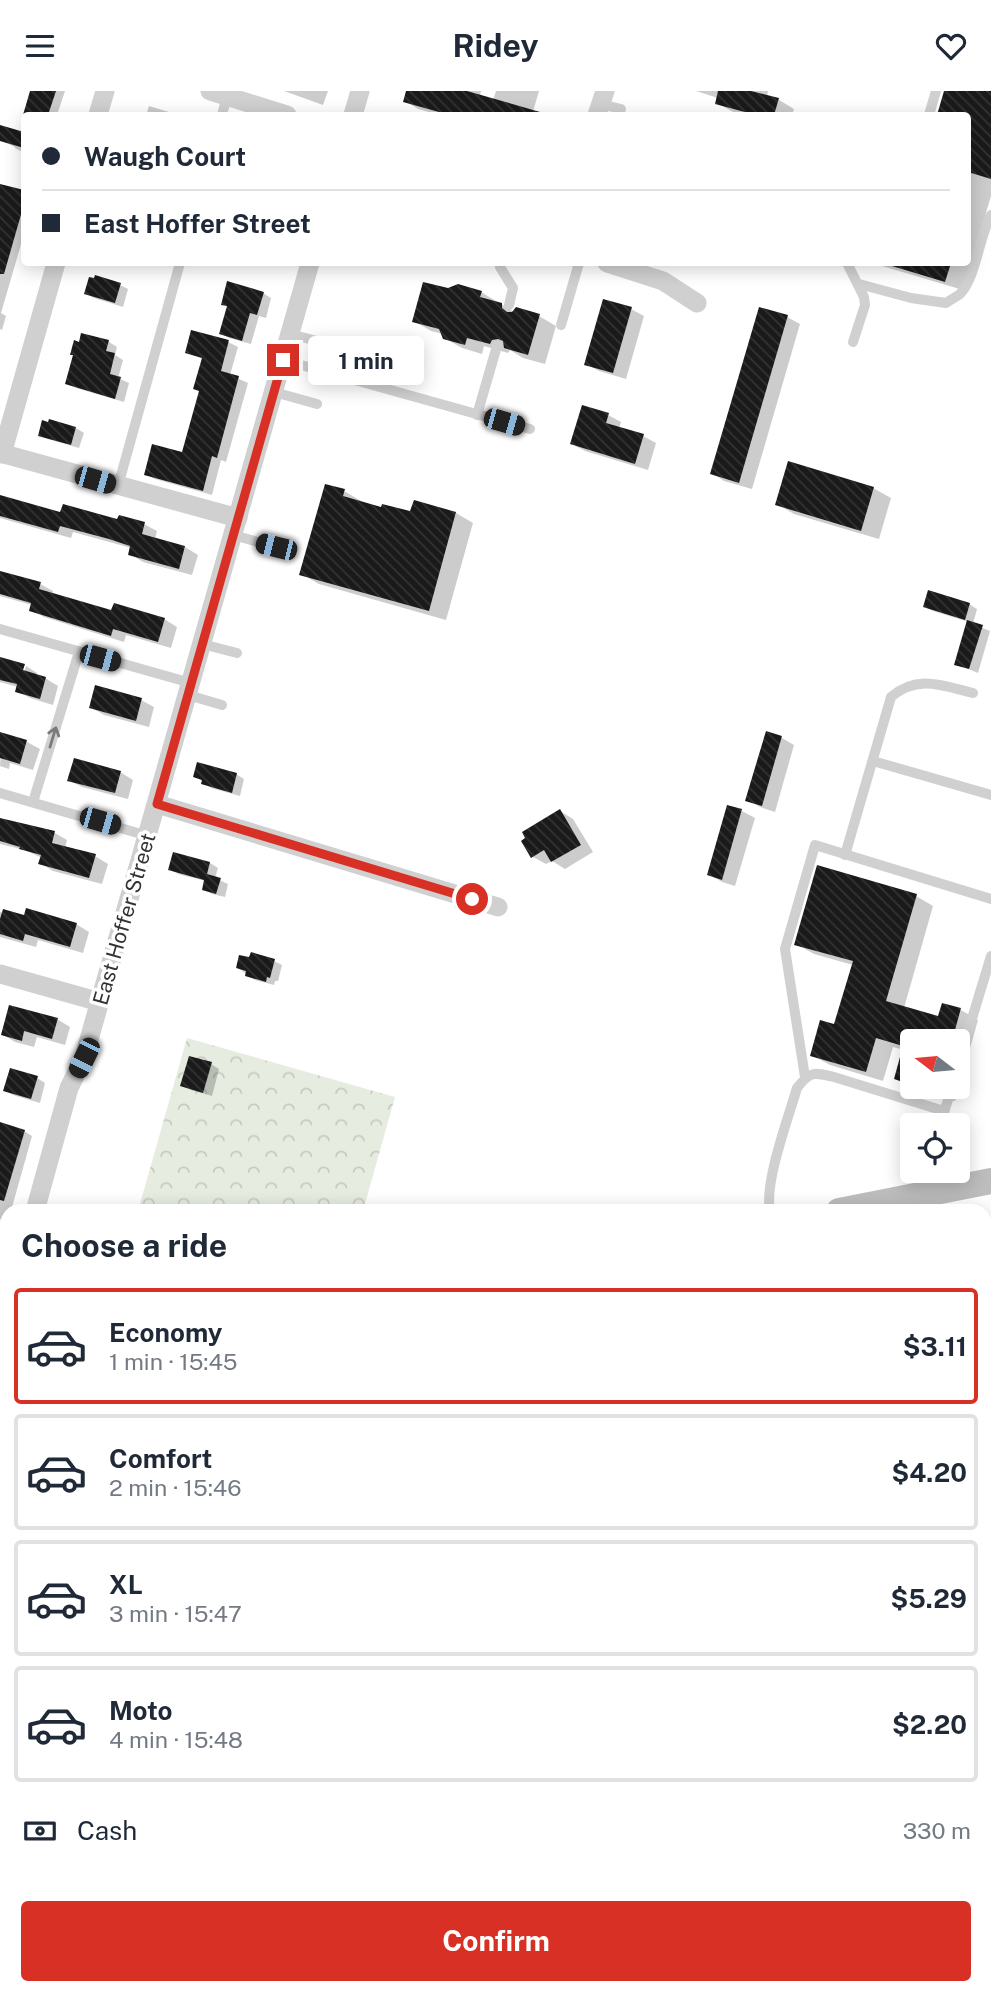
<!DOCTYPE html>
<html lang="en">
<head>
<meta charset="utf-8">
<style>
	:root { --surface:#fff; --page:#f2f2f3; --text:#1f2937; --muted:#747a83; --line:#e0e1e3; --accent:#d93025 }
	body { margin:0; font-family:"Public Sans",sans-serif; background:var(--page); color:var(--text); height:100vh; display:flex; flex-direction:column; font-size:26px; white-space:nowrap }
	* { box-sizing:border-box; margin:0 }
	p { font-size:23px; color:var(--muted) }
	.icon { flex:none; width:38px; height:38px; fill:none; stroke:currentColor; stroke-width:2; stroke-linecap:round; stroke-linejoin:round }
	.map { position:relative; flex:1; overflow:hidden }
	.panel { position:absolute; left:0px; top:1113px; width:992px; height:791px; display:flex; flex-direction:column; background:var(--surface); border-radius:21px 21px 0 0; box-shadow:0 4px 18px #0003 }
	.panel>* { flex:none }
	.top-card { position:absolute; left:21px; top:21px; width:950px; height:154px; border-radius:7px; box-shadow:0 4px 18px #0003; display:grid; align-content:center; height:154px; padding:0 21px; background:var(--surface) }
	.needle { width:46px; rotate:286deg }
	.fabs { position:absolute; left:900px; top:938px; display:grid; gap:14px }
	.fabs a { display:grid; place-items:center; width:70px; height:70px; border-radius:7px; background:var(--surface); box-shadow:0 4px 18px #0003; font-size:35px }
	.end { position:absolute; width:32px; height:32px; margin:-16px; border:9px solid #d93025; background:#fff; box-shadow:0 0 0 4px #fff }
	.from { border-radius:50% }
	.bubble { position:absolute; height:49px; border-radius:7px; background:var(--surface); box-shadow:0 4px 18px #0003; font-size:23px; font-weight:700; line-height:49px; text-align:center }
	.car { position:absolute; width:21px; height:42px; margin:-21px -10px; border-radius:9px; box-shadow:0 0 5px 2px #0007; background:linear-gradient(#222 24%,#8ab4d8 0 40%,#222 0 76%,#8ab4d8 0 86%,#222 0) }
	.top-card b { display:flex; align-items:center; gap:24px; height:66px; font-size:26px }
	.top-card b+b { border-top:2px solid var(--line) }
	.top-card i { width:18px; height:18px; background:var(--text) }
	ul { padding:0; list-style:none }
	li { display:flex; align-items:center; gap:21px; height:116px; margin:0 14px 10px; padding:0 7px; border:4px solid var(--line); border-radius:7px }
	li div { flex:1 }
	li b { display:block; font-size:26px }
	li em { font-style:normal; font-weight:700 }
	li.current { border-color:var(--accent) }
	li>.icon { width:63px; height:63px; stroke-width:1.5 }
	h2 { padding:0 21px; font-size:32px; line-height:84px }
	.pay { display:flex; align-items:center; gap:18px; height:77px; padding:0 21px; font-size:26px }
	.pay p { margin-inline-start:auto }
	.button { display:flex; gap:14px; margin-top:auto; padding:14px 21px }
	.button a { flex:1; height:80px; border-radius:7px; background:var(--accent); color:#fff; font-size:28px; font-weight:700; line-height:80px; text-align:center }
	header { display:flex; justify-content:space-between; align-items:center; height:91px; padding:0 21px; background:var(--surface); font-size:32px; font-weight:700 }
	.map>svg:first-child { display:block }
	.grass { fill:url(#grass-dots) }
	.park { fill:url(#park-crowns) }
	.shadow { fill:#0003; fill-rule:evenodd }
	.building { fill:url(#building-back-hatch) }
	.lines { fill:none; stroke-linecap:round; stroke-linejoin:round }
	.path { stroke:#cdcdcd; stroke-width:2.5; stroke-dasharray:3.5 3.5; stroke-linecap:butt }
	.lane { stroke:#d0d0d0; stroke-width:10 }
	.street { stroke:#d0d0d0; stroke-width:19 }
	.secondary { stroke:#bdbdbd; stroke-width:26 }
	.oneway { stroke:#7a7a7a }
	.route { stroke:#d93025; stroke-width:9 }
	.labels { text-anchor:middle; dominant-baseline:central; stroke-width:7; stroke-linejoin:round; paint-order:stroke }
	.street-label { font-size:21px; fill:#333; stroke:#fff }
</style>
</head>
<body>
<header><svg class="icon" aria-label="menu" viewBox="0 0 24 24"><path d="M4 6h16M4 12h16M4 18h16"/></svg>Ridey<svg class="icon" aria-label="heart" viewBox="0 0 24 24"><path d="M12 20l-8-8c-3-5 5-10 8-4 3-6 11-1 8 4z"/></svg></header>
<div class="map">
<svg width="991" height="1904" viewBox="0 0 991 1904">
	<defs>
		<pattern id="grass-dots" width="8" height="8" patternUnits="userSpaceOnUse" patternTransform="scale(1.75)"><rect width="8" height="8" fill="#e6ecdf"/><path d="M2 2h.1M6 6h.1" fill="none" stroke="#c6cbc0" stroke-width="1.8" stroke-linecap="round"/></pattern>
		<pattern id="park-crowns" width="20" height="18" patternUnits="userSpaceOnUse" patternTransform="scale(1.75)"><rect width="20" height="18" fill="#e6ecdf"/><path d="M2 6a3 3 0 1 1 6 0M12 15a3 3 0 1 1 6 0" fill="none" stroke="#c6cbc0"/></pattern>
		<pattern id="building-back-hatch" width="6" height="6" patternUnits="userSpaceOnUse" patternTransform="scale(1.75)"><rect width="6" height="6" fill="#1a1a1a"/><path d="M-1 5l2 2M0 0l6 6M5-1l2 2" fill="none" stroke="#333"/></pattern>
	</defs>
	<rect width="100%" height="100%" fill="#fff"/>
	<polygon class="grass" points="991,1354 991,1595 985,1594 985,1356"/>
	<polygon class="park" points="187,947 395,1006 363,1120 138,1120"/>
	<g class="shadow">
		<polygon points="37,0 65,0 57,24 25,24 29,9"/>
		<polygon points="284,0 328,0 323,14"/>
		<polygon points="408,0 481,0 480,5 493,9 496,0 539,0 532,24 440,24 418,18 405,10"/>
		<polygon points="696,0 768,0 767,6 779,9 794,18 792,24 744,24 733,21 717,12 718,7"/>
		<polygon points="946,0 991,0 991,105 963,199 872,172 968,172 968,24 939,24"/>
		<polygon points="149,15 179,24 180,24 146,24"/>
		<polygon points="24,27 24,62 15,57 15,56 0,49 0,40 21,41"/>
		<polygon points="0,94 24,101 24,143 1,222 6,225 2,239 0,238"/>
		<polygon points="120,194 128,198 123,216 94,207 86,203"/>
		<polygon points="448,199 481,201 514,221 539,225 556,235 545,273 523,267 510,259 508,262 484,255 482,263 462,257 444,247 443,243 431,240 414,230"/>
		<polygon points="263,202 271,207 266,227 259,225 251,253 229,247 221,243 229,216 223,213"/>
		<polygon points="631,218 644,225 626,288 599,280 586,273"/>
		<polygon points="787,226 800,233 752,398 724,390 712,382"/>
		<polygon points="82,244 109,251 117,256 115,264 123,269 118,287 129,292 124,311 76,297 67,292"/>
		<polygon points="228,251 238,256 230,284 248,292 226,371 221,369 212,404 155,388 146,383 183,363 201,301 203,268 187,261"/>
		<polygon points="608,324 621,331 619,338 643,345 656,352 648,379 585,360 572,353"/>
		<polygon points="76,337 84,342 79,357 48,348 40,344"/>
		<polygon points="873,397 891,407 879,448 794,423 777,413"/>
		<polygon points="344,400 361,410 360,412 411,423 456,422 473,432 446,529 319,493 301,483"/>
		<polygon points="0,405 62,423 144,433 157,440 155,448 185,456 198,464 192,484 143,471 130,463 131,457 124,455 73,441 71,447 0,427"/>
		<polygon points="0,482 40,493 53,500 52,504 113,521 164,528 177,536 171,557 126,544 124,551 44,526 31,519 32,514 0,505"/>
		<polygon points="969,513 977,518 973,533 990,540 978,582 956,573 969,531 933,520 925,516"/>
		<polygon points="0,568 25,575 22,575 22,588 26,575 37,582 36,585 45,587 58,595 53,614 30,607 17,600 18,596 0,591"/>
		<polygon points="141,609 154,616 149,636 104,624 91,616"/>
		<polygon points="767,642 782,647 794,654 775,721 760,716 747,709"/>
		<polygon points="2,644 27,651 40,658 33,679 10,672 9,678 0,675"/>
		<polygon points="120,681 133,689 128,708 82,696 69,689"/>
		<polygon points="236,683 244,688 240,705 211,697 195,685"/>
		<polygon points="729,716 742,720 755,727 735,795 722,791 709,783"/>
		<polygon points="560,720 573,728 593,761 565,778 552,770 546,773 533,766"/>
		<polygon points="0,729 55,742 67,749 65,757 95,765 108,773 102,793 53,780 40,772 42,767 25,759 0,753"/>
		<polygon points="210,772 218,777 215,787 228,793 225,806 212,803 204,798 206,790 178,783 170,778"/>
		<path d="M 916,805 L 933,815 L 904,917 L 939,927 L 943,914 L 961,919 L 978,929 L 955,1010 L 913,998 L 896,988 L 904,959 L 893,956 L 883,990 L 830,974 L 812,964 L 836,935 L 853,874 L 814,863 L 796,853 ZM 912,950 L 957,950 L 957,996 L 912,996 Z"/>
		<polygon points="0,821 76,833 89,841 83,862 38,849 36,856 0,846"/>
		<polygon points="274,870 282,874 278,890 275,890 274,894 255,889 238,877"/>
		<polygon points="57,928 70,936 65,954 37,946 34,956 15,951 3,944"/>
		<polygon points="211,973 219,978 212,1005 191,999 182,995"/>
		<polygon points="37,987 45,992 40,1012 13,1004 5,1000"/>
		<polygon points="0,1033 24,1040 32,1045 11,1120 7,1120 7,1130 0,1128"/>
		<polygon points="0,1610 7,1612 7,1643 0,1642"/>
		<polygon points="985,1650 991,1652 991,1691 987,1690 985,1695"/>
		<polygon points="7,1854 7,1881 0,1879 0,1857"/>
		<polygon points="54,1897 174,1897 200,1904 71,1904"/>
		<polygon points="638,1897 676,1897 700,1904 637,1904"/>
		<polygon points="851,1897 882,1897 880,1904 849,1904"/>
	</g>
	<g class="building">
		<polygon points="30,0 56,0 48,24 23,24"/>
		<polygon points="406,0 467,0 540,21 540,24 438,24 439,21 403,11"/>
		<polygon points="718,0 751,0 779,7 774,24 756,24 715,13"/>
		<polygon points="944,0 991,0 991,88 968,81 968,24 937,24"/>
		<polygon points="0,34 24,41 24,57 0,50"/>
		<polygon points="0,93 24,99 24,121 22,120 4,183 0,183"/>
		<polygon points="892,172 951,172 945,191 892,175"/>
		<polygon points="95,184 121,192 115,212 84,203 89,186 94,187"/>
		<polygon points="227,190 264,201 257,224 250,222 242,250 219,243 227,215 221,214"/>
		<polygon points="423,191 448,197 458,193 482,200 480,206 502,212 502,217 507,221 512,221 516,216 540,223 528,264 504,257 503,250 498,248 492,249 490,253 467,247 465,254 443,248 439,238 412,231"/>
		<polygon points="603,208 632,216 613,282 584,274"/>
		<polygon points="759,216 788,224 739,392 710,383"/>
		<polygon points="191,239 229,249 221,280 239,285 217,367 212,365 203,400 144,384 152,353 182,361 199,300 193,298 202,267 185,262"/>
		<polygon points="81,242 109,249 106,260 115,262 110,283 121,286 115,308 65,293 73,264 70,264 74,249 79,251"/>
		<polygon points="582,314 609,322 606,332 644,343 635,373 570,353"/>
		<polygon points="49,328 76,336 71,354 38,345 42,329 48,331"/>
		<polygon points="788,370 874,396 861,440 775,414"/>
		<polygon points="325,393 345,398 343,405 381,416 382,413 410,420 414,409 456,421 429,520 299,484"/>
		<polygon points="0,404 60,421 63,413 117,428 119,424 145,431 142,443 185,455 179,478 128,464 130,455 109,448 60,435 58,441 0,425"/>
		<polygon points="0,480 41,491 39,498 111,519 114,512 165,527 158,551 113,538 111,545 29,520 31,512 0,503"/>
		<polygon points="928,499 970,512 965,529 923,516"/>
		<polygon points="967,529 983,534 969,578 954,574"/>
		<polygon points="0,566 25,573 23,579 46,586 40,608 15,601 17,593 0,589"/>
		<polygon points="95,594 142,607 136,630 89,617"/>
		<polygon points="766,640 782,645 762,715 745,710"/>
		<polygon points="0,641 27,649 20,673 0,667"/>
		<polygon points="74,667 121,680 115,702 67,690"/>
		<polygon points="197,671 237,682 232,702 201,693 202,689 193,686"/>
		<polygon points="727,714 742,718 722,789 707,784"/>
		<polygon points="560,718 581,754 551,771 544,759 531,767 521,750 525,747 522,741"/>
		<polygon points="0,727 55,740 52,752 96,763 89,787 38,773 41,764 19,758 20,756 0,750"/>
		<polygon points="173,761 210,771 207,783 221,787 216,803 202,799 204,789 168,779"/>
		<polygon points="817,774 917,803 886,910 938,925 942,912 961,917 952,950 912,950 912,994 894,988 903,955 876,947 866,981 810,965 820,929 834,933 853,870 794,854"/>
		<polygon points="26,817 77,832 70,856 25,843 23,850 0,843 0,828 3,818 24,824"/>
		<polygon points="251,861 275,868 270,887 267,886 266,891 245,885 246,880 236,877 239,864 249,866"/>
		<polygon points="9,914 58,927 52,948 24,940 22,950 1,944"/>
		<polygon points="189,965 212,971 203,1002 180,995"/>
		<polygon points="10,977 38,985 31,1008 3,1000"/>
		<polygon points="0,1031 25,1039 4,1110 0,1109"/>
	</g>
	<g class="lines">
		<g class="path">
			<polyline points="985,1142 991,1141"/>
			<polyline points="0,1337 7,1335"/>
			<polyline points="985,1492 991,1489"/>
			<polyline points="985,1537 991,1538"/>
		</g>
		<g class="lane">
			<polyline points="601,13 621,18"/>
			<polyline points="222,24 227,5"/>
			<polyline points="929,24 936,0"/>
			<polyline points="501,172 500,176 513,197 509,214"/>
			<polyline points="847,172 864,206 865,214 853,251"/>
			<path d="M 859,193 L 911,207 L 946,212 C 950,209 956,206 960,203 C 976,187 979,146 991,124"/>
			<polyline points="561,234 579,172"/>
			<polyline points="290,243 332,254"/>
			<polyline points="283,269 530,338"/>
			<polyline points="274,301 317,313"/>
			<polyline points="477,324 497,255"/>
			<polyline points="118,395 180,172"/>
			<polyline points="233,444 276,456"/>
			<polyline points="0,538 191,592"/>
			<polyline points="202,553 237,562"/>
			<polyline points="188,604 222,614"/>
			<polyline points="873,670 991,704"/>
			<polyline points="0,702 148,745"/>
			<polyline points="33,711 79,561"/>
			<path d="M 845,764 L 891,606 C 918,583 943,595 973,602"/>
			<polyline points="957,977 991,865"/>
			<polyline points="805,986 785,858 815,754 991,808"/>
			<polyline points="940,1034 952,996"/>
			<polyline points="920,1100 927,1080"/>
			<path d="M 770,1120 C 764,1092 788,1028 797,997 C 810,980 814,981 834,986 L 944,1020"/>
			<polyline points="0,1202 7,1204"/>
			<polyline points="0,1537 7,1539"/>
			<polyline points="0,1836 7,1832"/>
			<polyline points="985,1882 991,1883"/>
			<polyline points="383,1897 407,1904"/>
			<polyline points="956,1904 958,1897"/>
		</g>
		<g class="street">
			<polyline points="210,0 287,24"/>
			<polyline points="98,24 105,0"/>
			<polyline points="353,24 360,0"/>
			<polyline points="597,24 605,0"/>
			<polyline points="607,172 663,190 697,212"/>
			<polyline points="0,362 238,427"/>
			<polyline points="2,363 56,172"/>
			<polyline points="157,713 498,816"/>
			<polyline points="0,883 100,911"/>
			<polyline points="35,1120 69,997 84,966 310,172"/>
			<polyline points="0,1413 7,1415"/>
			<polyline points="0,1480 7,1455"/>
			<polyline points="0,1663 7,1665"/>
			<polyline points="234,1904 236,1897"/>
			<polyline points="580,1904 582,1897"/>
		</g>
		<g class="secondary">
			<polyline points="839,1120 991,1090"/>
			<polyline points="0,1284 7,1283"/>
			<polyline points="985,1326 991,1308"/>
			<polyline points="816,1904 818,1897"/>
		</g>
	</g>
	<defs><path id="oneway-shaft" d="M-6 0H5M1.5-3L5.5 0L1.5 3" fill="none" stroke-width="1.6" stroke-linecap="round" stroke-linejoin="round" transform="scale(1.75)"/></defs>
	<use class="oneway" href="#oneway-shaft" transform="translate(53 646) rotate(-73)"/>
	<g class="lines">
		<polyline class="route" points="283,269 157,713 472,808"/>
	</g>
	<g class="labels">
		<g class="street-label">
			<text transform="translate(124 828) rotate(-74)">East Hoffer Street</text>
		</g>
	</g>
</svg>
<div class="fabs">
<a><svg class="needle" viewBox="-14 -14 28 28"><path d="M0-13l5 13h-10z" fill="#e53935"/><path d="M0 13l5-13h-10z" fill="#747a83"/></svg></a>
<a><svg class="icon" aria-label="locate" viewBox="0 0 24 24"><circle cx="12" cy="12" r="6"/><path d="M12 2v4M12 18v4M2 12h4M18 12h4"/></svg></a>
</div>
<i class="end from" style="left:472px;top:808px"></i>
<i class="end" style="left:283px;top:269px"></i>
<div class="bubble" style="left:308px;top:245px;width:116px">1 min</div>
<i class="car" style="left:504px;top:331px;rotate:106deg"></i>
<i class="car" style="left:95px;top:389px;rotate:106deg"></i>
<i class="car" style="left:276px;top:456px;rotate:284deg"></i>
<i class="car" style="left:100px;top:567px;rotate:105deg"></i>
<i class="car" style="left:100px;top:730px;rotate:106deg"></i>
<i class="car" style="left:84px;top:967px;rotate:206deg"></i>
<div class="top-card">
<b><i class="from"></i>Waugh Court</b>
<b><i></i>East Hoffer Street</b>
</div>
<section class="panel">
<h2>Choose a ride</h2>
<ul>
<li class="current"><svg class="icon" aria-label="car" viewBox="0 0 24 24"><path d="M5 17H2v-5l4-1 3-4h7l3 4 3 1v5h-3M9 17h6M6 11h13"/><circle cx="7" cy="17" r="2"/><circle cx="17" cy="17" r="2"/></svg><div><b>Economy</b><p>1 min · 15:45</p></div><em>$3.11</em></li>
<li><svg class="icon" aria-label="car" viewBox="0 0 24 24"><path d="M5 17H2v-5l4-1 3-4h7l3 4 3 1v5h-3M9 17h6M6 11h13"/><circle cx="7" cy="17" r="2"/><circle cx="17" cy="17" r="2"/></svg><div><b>Comfort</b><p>2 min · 15:46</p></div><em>$4.20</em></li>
<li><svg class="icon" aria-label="car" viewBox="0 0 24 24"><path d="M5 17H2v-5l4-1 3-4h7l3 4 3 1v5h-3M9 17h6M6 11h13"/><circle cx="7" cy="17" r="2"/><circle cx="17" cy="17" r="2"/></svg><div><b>XL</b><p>3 min · 15:47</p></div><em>$5.29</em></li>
<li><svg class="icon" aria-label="car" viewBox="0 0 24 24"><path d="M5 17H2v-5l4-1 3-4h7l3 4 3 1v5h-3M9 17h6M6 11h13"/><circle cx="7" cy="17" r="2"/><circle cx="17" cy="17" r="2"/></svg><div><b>Moto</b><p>4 min · 15:48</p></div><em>$2.20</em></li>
</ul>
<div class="pay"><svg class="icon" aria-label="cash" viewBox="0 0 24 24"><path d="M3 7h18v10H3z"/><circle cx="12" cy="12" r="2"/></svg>Cash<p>330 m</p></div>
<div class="button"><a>Confirm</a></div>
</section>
</div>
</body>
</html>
